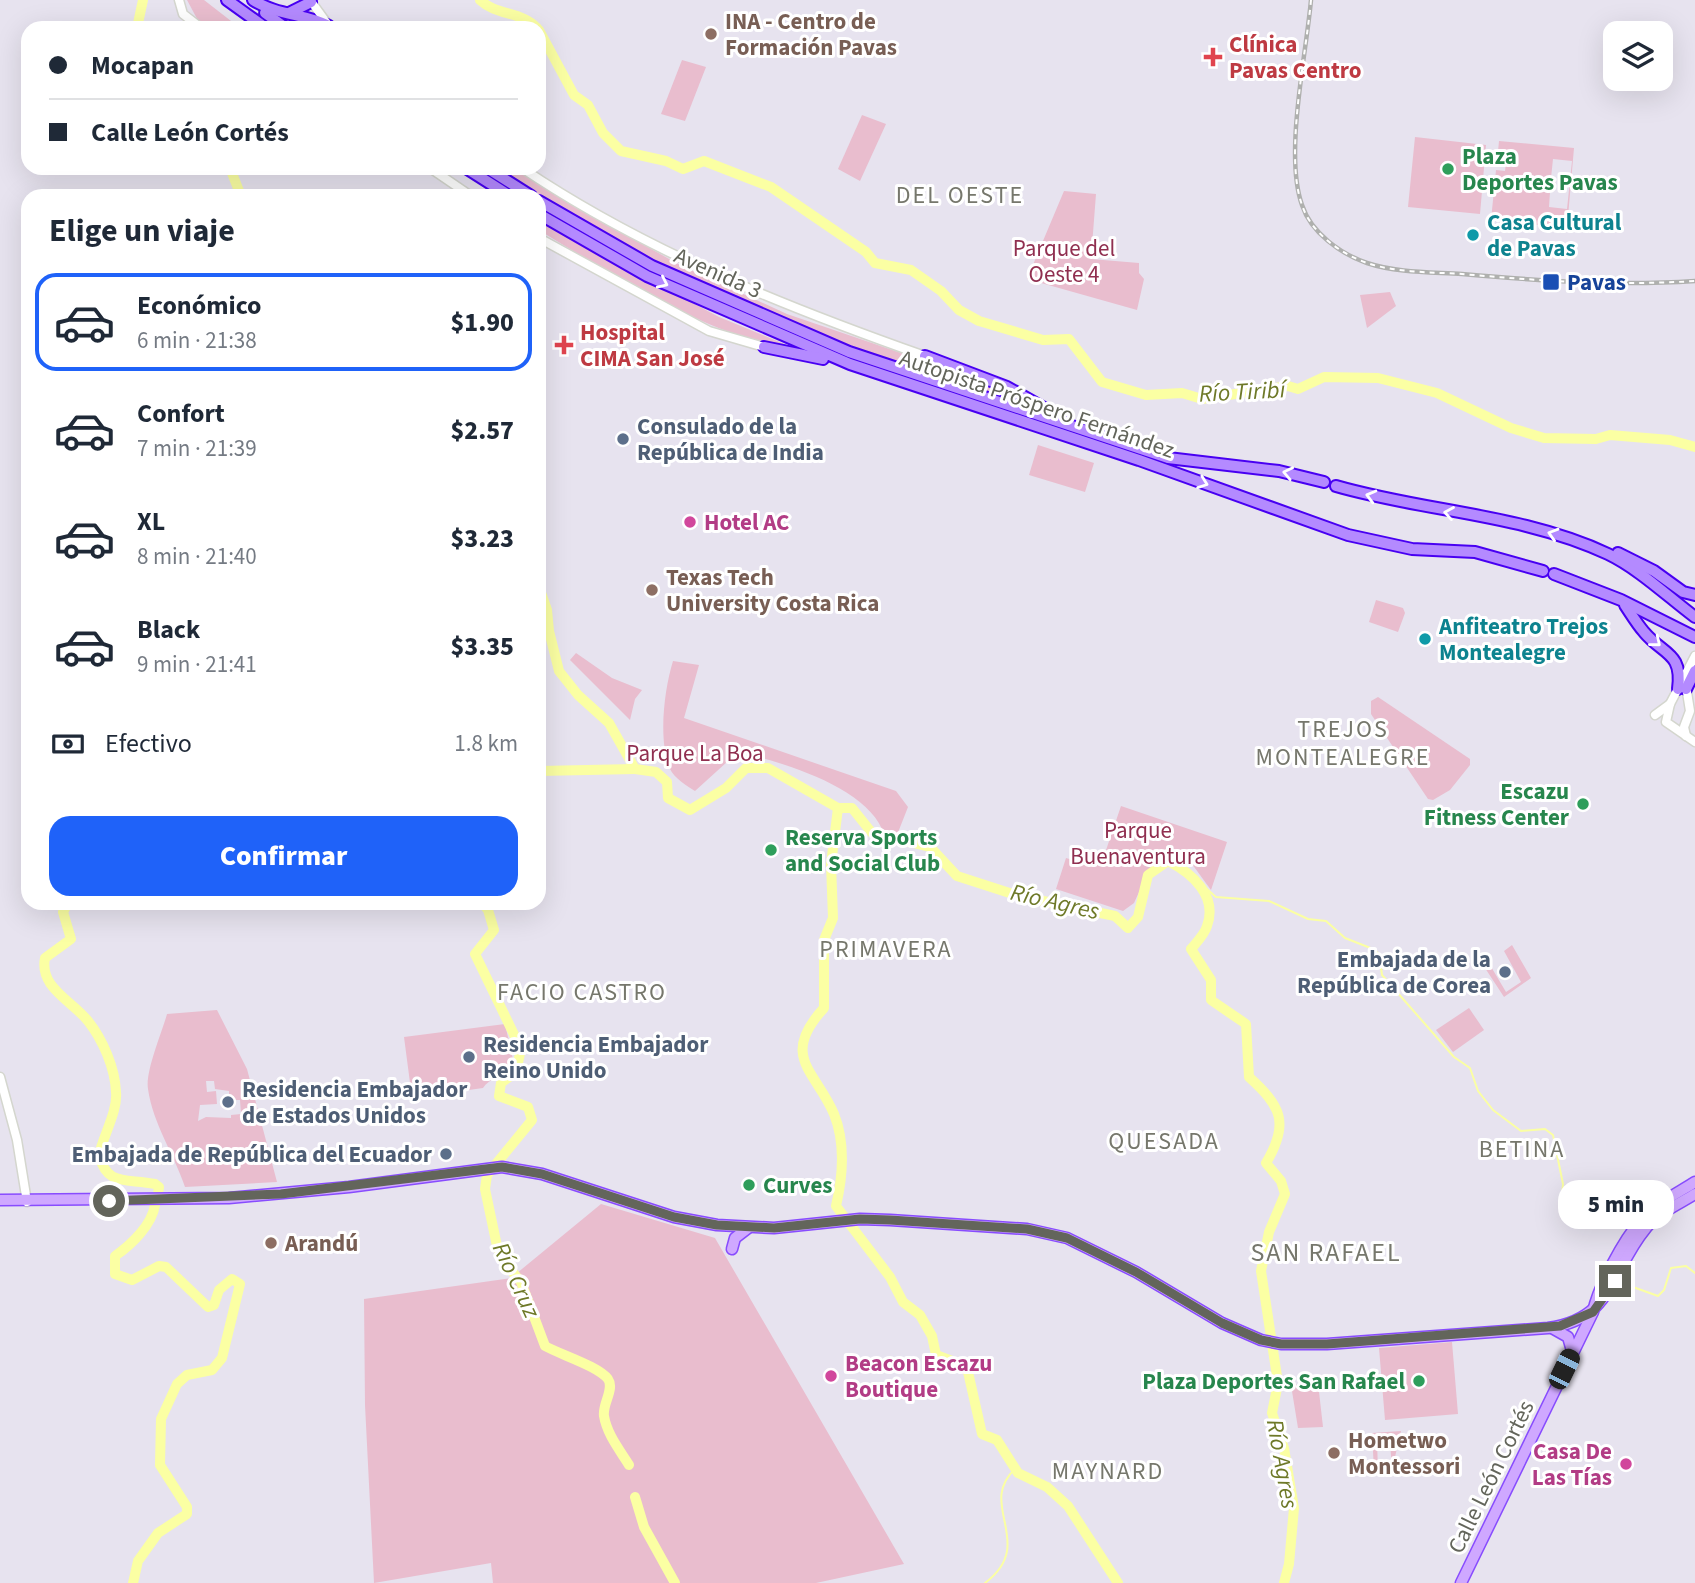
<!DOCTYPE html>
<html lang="es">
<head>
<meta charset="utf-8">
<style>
	:root { --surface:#fff; --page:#f6f6f7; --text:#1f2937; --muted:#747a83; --line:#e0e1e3; --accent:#1f62f9 }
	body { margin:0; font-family:"Source Sans 3",sans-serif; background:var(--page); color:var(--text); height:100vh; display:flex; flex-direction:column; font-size:26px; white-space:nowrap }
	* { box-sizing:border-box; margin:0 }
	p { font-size:23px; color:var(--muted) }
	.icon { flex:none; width:38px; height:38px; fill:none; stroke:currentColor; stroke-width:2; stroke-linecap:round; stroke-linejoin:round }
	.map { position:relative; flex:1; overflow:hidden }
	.drawer { position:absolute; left:21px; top:189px; width:525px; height:721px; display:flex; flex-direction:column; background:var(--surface); border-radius:21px; box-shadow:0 7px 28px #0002 }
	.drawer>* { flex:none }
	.hud { position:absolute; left:21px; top:21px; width:525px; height:154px; border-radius:21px; box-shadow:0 7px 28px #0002; display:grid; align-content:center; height:154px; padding:0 28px; background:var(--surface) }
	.buttons { position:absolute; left:1603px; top:21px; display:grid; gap:14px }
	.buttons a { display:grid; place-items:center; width:70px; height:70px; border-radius:14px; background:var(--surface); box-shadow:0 7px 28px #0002; font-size:35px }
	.end { position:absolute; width:32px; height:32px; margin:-16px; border:9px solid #63655b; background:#fff; box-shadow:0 0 0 4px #fff }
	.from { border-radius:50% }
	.bubble { position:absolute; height:49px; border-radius:21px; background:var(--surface); box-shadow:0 7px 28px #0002; font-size:23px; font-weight:800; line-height:49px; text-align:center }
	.car { position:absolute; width:21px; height:42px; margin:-21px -10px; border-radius:9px; box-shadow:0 0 5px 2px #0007; background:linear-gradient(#222 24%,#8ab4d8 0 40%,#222 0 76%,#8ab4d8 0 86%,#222 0) }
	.hud b { display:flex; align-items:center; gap:24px; height:66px; font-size:26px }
	.hud b+b { border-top:2px solid var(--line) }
	.hud i { width:18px; height:18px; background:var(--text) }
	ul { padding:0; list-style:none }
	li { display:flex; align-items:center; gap:21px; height:98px; margin:0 14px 10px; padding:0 14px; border:4px solid transparent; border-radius:21px }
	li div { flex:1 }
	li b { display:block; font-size:26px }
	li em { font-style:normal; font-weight:800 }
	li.current { border-color:var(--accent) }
	li>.icon { width:63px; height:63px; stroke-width:1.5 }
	h2 { padding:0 28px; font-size:32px; line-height:84px }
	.pay { display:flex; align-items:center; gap:18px; height:77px; padding:0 28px; font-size:26px }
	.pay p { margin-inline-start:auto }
	.cta { display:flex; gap:14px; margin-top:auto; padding:14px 28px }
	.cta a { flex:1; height:80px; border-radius:21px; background:var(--accent); color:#fff; font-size:28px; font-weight:800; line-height:80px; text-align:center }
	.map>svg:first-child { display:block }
	.green { fill:#e9bdce; fill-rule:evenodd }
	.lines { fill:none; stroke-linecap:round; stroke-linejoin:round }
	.stream { stroke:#fbffa3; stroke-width:2 }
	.river { stroke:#fbffa3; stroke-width:10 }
	.minor-casing { stroke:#d4d6ce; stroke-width:11 }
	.major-casing { stroke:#884cfe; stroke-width:13 }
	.highway-casing { stroke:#4800f2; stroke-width:14 }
	.minor { stroke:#fff; stroke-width:8 }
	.major { stroke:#cfa8ff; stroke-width:10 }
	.highway { stroke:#b48aff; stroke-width:10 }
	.rail-casing { stroke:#afb0ae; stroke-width:4.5 }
	.rail { stroke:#fff; stroke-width:2; stroke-dasharray:5; stroke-linecap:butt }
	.oneway { stroke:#fff }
	.route { stroke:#63655b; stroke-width:9 }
	.education-dot { fill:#8d6e63; stroke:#fff; stroke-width:2.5 }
	.health-dot { fill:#e0444e; stroke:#fff; stroke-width:2.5 }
	.leisure-dot { fill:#2e9e5b; stroke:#fff; stroke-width:2.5 }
	.culture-dot { fill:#0f9aa8; stroke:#fff; stroke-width:2.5 }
	.transit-dot { fill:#1a4fb4; stroke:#fff; stroke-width:2.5 }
	.service-dot { fill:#5c6f8a; stroke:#fff; stroke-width:2.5 }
	.hotel-dot { fill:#d1479c; stroke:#fff; stroke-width:2.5 }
	.labels { text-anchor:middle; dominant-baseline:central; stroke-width:6; stroke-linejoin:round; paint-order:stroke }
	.education-label { font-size:23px; font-weight:bold; fill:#785e54; stroke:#fff; text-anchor:start }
	.health-label { font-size:23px; font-weight:bold; fill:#be3a42; stroke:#fff; text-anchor:start }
	.leisure-label { font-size:23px; font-weight:bold; fill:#27864d; stroke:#fff; text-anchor:start }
	.culture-label { font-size:23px; font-weight:bold; fill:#0d838f; stroke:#fff; text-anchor:start }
	.park-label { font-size:23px; fill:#902f50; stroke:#fff }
	.street-label { font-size:23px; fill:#63655b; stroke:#fff }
	.transit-label { font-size:23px; font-weight:bold; fill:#164399; stroke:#fff; text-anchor:start }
	.service-label { font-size:23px; font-weight:bold; fill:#4e5e75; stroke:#fff; text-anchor:start }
	.hotel-label { font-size:23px; font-weight:bold; fill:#b23c85; stroke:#fff; text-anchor:start }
	.neighbourhood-label { font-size:24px; letter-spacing:2px; fill:#76776c; stroke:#fff }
	.water-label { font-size:24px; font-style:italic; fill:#6e7928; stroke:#fff }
	.quarter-label { font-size:26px; letter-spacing:2px; fill:#76776c; stroke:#fff }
</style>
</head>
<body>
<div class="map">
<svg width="1695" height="1583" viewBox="0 0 1695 1583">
	<rect width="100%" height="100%" fill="#e7e3ef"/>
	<g class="green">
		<polygon points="187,0 204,0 240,28 202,28"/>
		<polygon points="682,60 706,67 685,121 661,114"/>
		<polygon points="862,115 886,124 860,181 838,169"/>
		<polygon points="1415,137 1486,145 1480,214 1408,207"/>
		<path d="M 1499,141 L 1574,148 L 1567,228 L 1491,220 L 1496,170 L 1505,171 L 1506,163 L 1497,162 ZM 1553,159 L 1572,161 L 1567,209 L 1549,207 L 1550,192 L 1542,191 L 1544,178 L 1551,178 Z"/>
		<path d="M 497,168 L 513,168 L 565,201 L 680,265 L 787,314 L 954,371 L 1007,393 L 1021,404 C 955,383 889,364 824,340 C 709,299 597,237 497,168 Z"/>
		<polygon points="1064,191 1096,194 1091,259 1139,263 1139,273 1144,279 1137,310 1027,279"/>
		<path d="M 539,221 L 719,317 L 792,347 C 719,343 602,269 539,230 Z"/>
		<polygon points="1390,292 1396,306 1367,328 1360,295"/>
		<polygon points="1038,445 1094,463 1085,492 1029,475"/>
		<polygon points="1376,600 1403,608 1405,613 1398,632 1369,622"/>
		<polygon points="576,653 612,678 642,690 635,699 630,720 570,660"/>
		<path d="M 673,661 L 699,665 L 684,718 L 896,791 L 908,807 L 897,835 L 882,829 C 863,786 782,762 738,752 L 695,791 C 687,786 674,778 670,769 C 658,741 664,690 673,661 Z"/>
		<polygon points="1378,697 1470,759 1470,765 1450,790 1433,800 1428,799 1371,714 1371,701"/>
		<polygon points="1121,806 1227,842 1211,890 1192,864 1168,856 1149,870 1134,903 1123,911 1056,889 1066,858 1083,863 1104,856"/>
		<polygon points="1512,945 1531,978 1504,997 1485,968 1490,965 1506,992 1521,982 1504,951"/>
		<polygon points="1469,1008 1484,1030 1453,1052 1436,1030"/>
		<path d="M 217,1010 L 247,1069 L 277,1182 L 185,1187 C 174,1154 153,1124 148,1089 C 145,1072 162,1032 167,1014 ZM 206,1081 L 214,1081 L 215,1089 L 229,1091 L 229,1100 L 240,1100 L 241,1114 L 231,1115 L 231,1118 L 206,1117 L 198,1121 L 200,1105 L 217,1104 L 216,1091 L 207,1092 Z"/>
		<path d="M 505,1024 L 514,1064 C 504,1074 490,1078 483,1088 L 412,1098 L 404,1037 Z"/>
		<polygon points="601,1204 715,1238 904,1564 816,1583 493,1583 491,1563 374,1583 365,1405 364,1299 511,1278"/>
		<polygon points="1452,1342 1458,1414 1385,1420 1379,1348"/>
		<polygon points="1318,1383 1323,1427 1298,1428 1291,1385"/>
		<polygon points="1401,1431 1392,1470 1390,1442 1377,1442 1378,1470 1374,1470 1372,1433"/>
	</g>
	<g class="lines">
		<g class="stream">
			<path d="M 1200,883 L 1216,897 L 1269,901 L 1308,919 L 1326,921 L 1345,938 L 1373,949 L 1379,954 L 1382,975 L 1454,1057 L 1470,1068 L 1478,1091 L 1493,1110 L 1521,1131 L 1545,1129 L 1553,1135 L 1563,1184 L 1561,1206 C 1570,1216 1584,1222 1597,1220"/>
			<polyline points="1621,1277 1633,1287 1658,1296 1664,1290 1671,1268 1686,1266 1695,1273"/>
			<path d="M 985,1583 C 1038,1543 976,1505 1015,1469"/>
		</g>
		<g class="river">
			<path d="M 480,0 C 497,16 521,11 537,28"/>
			<polyline points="137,28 143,0"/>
			<polyline points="539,30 574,95 588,105 603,133 621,151 666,161 683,169 704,161 771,187 866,252 875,263 911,270 941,291 959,310 979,321 1043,340 1069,339 1102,382 1146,395 1182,393 1202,399 1288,386 1298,389 1324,377 1378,378 1437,393 1511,428 1544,438 1596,439 1610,435 1670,440 1695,447"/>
			<polyline points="230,168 241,196"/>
			<path d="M 539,587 L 547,610 L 549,631 L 559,671 L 578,695 L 609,723 L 635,769 L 656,772 L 667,782 L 668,798 L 690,810 L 726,788 L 746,768 L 768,768 L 838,808 L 852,808 L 872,833 L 930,847 L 957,876 L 1019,896 L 1115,916 L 1128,928 L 1138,917 L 1148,875 L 1168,861 C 1192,873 1218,896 1207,926 C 1205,934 1196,943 1191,949 L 1211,980 L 1211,1000 L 1246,1024 L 1249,1077 C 1281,1106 1290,1123 1266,1163 L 1281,1181 L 1285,1194 L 1269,1232 L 1261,1271 L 1278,1383 L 1272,1413 L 1284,1448 L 1294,1508 L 1289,1564 L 1284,1583"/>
			<polyline points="539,771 635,769"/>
			<path d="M 838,808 L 831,864 L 833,918 L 824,940 L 824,1008 C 779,1057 816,1071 834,1114 C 846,1144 843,1176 836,1206 L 890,1277 L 903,1302 L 920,1315 L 932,1336 L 936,1355 L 960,1364 L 968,1372 L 982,1434 L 997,1440 L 1018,1473 L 1047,1487 L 1068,1506 L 1118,1583"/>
			<path d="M 68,903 L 63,912 L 71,939 L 45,958 C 39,987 71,1000 88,1021 C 103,1040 115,1068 116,1092 C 118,1111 103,1136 99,1155 C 107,1187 127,1178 155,1184 L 159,1187 L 158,1194"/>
			<path d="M 482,903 L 488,910 L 494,930 L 475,954 L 521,1049 L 516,1072 L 501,1083 L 499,1096 L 528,1107 L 532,1120 L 487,1175 L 485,1189 L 497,1246 L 504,1262 L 521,1282 L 545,1346 C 561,1355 598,1366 608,1379 C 615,1389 602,1404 604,1416 C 607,1434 619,1449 629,1465"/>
			<polyline points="635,1497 644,1527 675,1583"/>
			<path d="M 133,1583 L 138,1561 L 158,1533 L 187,1514 L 187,1507 L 160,1465 L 161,1419 L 177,1384 L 187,1375 L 212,1370 L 222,1358 L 240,1284 L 232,1279 L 219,1290 L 214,1305 L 208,1307 L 166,1267 L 159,1266 L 132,1280 L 115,1274 L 115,1256 C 131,1245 152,1225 155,1205"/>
		</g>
		<g class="minor-casing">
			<g id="minor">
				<polyline points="179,0 183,14 201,28"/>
				<polyline points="310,0 329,26"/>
				<polyline points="430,168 471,196"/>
				<path d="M 522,168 C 645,251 786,307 925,356"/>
				<polyline points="539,238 709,331 764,347"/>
				<polyline points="1695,656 1670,704 1666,722 1695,742"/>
				<polyline points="1655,715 1670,704"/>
				<polyline points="1686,736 1684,727 1690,711 1686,686"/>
				<polyline points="0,1077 17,1140 27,1202"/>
			</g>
		</g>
		<g class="major-casing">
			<g id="major">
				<path d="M 0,1200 L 229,1198 L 349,1187 L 502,1167 L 542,1174 L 674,1217 L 717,1225 L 774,1228 L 860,1219 L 890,1220 L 1027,1229 L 1067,1238 L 1136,1272 L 1222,1323 L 1261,1340 L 1281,1344 L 1327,1344 L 1548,1328 C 1614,1319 1610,1271 1646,1228 C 1658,1213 1679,1204 1695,1194"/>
				<polyline points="732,1249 735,1238 748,1228"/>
				<polyline points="1552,1328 1568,1337 1572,1351"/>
				<path d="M 1461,1583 L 1593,1312 C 1598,1287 1624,1239 1641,1220 C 1655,1204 1678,1193 1695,1182"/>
			</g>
		</g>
		<g class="highway-casing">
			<g id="highway">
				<polyline points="227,0 266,28"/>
				<path d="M 253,0 C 278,16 303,13 329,26"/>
				<polyline points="265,13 286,28"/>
				<polyline points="289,13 311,2"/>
				<polyline points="466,168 510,196"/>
				<polyline points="487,168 531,196"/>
				<polyline points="539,201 652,266 849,352 1168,458 1279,471 1324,482"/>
				<polyline points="539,214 647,276 850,364 1139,460 1348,535 1412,549 1475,552 1543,571"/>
				<polyline points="764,347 823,359"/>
				<polyline points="925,356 1007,387 1060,417"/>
				<path d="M 1336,486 C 1426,512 1523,514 1608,554 C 1639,569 1667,596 1695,617"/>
				<polyline points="1618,553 1654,571 1683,592 1695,595"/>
				<polyline points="1554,574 1621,600 1695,637"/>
				<path d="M 1625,605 C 1631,614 1637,624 1644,632 C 1663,655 1683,652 1678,689"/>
				<polyline points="1686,689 1695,671"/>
			</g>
		</g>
		<use href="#minor" class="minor"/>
		<use href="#major" class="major"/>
		<use href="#highway" class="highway"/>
		<g class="rail-casing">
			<path id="rail" d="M 1311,0 C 1306,56 1284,155 1302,205 C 1311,233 1341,254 1367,263 C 1397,273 1432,272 1462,274 C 1541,281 1616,286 1695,281"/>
		</g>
		<use href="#rail" class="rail"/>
	</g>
	<defs><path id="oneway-chevron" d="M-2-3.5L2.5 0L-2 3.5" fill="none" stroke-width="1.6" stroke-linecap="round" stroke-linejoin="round" transform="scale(1.75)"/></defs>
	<g class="oneway">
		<use href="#oneway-chevron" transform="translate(663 283) rotate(25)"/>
		<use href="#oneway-chevron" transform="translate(1288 473) rotate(-168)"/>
		<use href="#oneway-chevron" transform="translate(1203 483) rotate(20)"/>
		<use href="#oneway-chevron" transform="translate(1371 496) rotate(-165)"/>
		<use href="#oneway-chevron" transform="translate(1449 513) rotate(-170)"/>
		<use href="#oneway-chevron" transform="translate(1553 534) rotate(-163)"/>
		<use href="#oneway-chevron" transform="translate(1656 642) rotate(39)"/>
	</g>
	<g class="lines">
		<polyline class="route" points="109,1201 281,1194 502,1167 542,1174 674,1217 717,1225 774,1228 860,1219 890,1220 1027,1229 1067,1238 1136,1272 1222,1323 1261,1340 1281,1344 1327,1344 1560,1326 1593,1312 1615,1281"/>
	</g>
	<g class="education-dot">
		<circle cx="711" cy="34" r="7"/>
		<circle cx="652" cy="590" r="7"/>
		<circle cx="271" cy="1243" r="7"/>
		<circle cx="1334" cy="1453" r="7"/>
	</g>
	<g class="health-dot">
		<path d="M1209.5 46.5h7v7h7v7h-7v7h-7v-7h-7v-7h7z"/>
		<path d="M560.5 334.5h7v7h7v7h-7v7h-7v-7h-7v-7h7z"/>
	</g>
	<g class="leisure-dot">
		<circle cx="1448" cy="169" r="7"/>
		<circle cx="1583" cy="804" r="7"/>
		<circle cx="771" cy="850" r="7"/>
		<circle cx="749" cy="1185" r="7"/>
		<circle cx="1419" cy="1381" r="7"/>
	</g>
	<g class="culture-dot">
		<circle cx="1473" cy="235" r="7"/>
		<circle cx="1425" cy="639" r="7"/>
	</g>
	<rect class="transit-dot" x="1542" y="273" width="18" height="18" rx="3.5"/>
	<g class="service-dot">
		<circle cx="623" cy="439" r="7"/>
		<circle cx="1505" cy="972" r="7"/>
		<circle cx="469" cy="1057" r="7"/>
		<circle cx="228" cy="1102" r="7"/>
		<circle cx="446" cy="1154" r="7"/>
	</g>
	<g class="hotel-dot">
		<circle cx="690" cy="522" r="7"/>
		<circle cx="831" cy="1376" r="7"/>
		<circle cx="1626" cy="1464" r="7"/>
	</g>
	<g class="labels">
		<g class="education-label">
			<text x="725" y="21">INA - Centro de<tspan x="725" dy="26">Formación Pavas</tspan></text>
			<text x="666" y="577">Texas Tech<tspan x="666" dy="26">University Costa Rica</tspan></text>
			<text x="285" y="1243">Arandú</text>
			<text x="1348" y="1440">Hometwo<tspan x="1348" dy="26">Montessori</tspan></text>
		</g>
		<g class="health-label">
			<text x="1229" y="44">Clínica<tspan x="1229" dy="26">Pavas Centro</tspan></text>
			<text x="580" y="332">Hospital<tspan x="580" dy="26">CIMA San José</tspan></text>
		</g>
		<g class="leisure-label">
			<text x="1462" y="156">Plaza<tspan x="1462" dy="26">Deportes Pavas</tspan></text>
			<text x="1569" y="791" text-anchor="end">Escazu<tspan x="1569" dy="26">Fitness Center</tspan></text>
			<text x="785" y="837">Reserva Sports<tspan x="785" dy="26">and Social Club</tspan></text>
			<text x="763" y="1185">Curves</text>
			<text x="1405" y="1381" text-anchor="end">Plaza Deportes San Rafael</text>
		</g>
		<g class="culture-label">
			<text x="1487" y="222">Casa Cultural<tspan x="1487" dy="26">de Pavas</tspan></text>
			<text x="1439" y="626">Anfiteatro Trejos<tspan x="1439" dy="26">Montealegre</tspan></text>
		</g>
		<g class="park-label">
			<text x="1064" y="248">Parque del<tspan x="1064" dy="26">Oeste 4</tspan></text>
			<text x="695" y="753">Parque La Boa</text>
			<text x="1138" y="830">Parque<tspan x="1138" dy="26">Buenaventura</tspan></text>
		</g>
		<g class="street-label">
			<text transform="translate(718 273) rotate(24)">Avenida 3</text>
			<text transform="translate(1037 404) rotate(19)">Autopista Próspero Fernández</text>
			<text transform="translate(1491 1477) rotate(-64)">Calle León Cortés</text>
		</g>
		<g class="transit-label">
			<text x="1567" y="282">Pavas</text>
		</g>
		<g class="service-label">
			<text x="637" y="426">Consulado de la<tspan x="637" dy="26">República de India</tspan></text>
			<text x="1491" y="959" text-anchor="end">Embajada de la<tspan x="1491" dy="26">República de Corea</tspan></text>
			<text x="483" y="1044">Residencia Embajador<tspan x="483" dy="26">Reino Unido</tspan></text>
			<text x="242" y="1089">Residencia Embajador<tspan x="242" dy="26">de Estados Unidos</tspan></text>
			<text x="432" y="1154" text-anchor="end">Embajada de República del Ecuador</text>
		</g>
		<g class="hotel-label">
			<text x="704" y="522">Hotel AC</text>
			<text x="845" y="1363">Beacon Escazu<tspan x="845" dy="26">Boutique</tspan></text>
			<text x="1612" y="1451" text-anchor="end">Casa De<tspan x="1612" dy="26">Las Tías</tspan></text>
		</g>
		<g class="neighbourhood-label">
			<text x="960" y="195">DEL OESTE</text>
			<text x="1343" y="729">TREJOS<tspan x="1343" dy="28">MONTEALEGRE</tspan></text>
			<text x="886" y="949">PRIMAVERA</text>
			<text x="582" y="992">FACIO CASTRO</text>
			<text x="1164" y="1141">QUESADA</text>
			<text x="1522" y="1149">BETINA</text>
			<text x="1108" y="1471">MAYNARD</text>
		</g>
		<g class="water-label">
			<text transform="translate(1242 392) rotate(-3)">Río Tiribí</text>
			<text transform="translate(1055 902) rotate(13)">Río Agres</text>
			<text transform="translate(516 1280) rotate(65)">Río Cruz</text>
			<text transform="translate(1282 1464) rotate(80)">Río Agres</text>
		</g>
		<g class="quarter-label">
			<text x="1326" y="1252">SAN RAFAEL</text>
		</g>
	</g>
</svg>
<div class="buttons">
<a><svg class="icon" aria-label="layers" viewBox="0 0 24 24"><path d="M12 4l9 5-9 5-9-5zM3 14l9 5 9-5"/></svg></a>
</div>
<i class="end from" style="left:109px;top:1201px"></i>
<i class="end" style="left:1615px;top:1281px"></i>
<div class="bubble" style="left:1558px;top:1180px;width:116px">5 min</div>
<i class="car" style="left:1564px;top:1369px;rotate:26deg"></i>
<div class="hud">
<b><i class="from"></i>Mocapan</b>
<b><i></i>Calle León Cortés</b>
</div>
<section class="drawer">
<h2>Elige un viaje</h2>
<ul>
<li class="current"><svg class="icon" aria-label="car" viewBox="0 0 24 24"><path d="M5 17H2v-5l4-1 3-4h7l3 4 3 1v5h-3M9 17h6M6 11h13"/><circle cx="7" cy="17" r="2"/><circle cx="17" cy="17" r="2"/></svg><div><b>Económico</b><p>6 min · 21:38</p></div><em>$1.90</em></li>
<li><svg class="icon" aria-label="car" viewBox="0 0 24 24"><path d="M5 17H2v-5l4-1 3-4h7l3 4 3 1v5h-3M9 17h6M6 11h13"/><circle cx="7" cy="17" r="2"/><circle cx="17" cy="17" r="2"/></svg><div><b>Confort</b><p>7 min · 21:39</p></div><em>$2.57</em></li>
<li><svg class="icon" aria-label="car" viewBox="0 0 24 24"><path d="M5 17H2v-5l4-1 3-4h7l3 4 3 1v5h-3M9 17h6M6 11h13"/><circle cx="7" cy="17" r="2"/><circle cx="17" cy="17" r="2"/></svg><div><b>XL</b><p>8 min · 21:40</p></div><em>$3.23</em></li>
<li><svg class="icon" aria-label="car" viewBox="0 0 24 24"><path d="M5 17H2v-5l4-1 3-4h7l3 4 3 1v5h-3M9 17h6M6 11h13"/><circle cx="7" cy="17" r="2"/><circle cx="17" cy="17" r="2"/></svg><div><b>Black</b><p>9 min · 21:41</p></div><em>$3.35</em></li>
</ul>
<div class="pay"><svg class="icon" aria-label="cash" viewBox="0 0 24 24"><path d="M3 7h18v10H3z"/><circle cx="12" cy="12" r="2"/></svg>Efectivo<p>1.8 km</p></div>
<div class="cta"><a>Confirmar</a></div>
</section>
</div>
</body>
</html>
